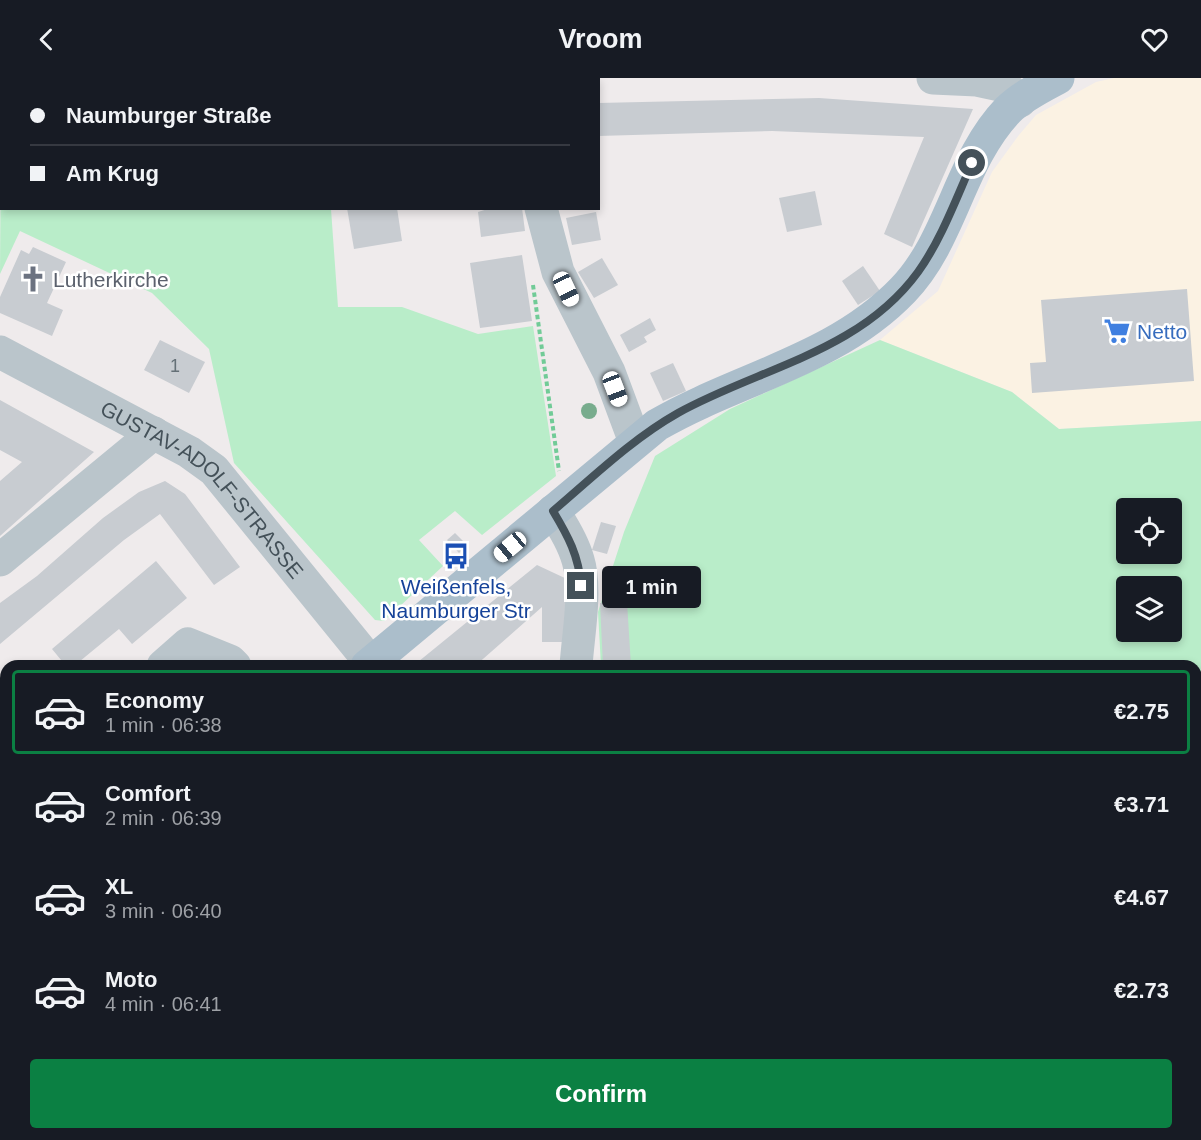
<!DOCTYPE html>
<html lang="en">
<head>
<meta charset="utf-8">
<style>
	:root { --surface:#171b24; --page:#242831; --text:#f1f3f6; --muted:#9ea1a6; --line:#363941; --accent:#0b8043 }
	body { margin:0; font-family:Arial,sans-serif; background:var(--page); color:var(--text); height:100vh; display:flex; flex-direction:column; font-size:22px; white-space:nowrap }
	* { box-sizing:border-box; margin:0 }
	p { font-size:20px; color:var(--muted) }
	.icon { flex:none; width:33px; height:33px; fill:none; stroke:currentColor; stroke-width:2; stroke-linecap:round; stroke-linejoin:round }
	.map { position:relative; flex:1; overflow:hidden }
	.sheet { position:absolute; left:0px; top:582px; width:1202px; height:480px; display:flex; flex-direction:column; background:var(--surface); border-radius:18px 18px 0 0; box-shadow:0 3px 9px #0003 }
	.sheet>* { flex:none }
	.top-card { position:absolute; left:0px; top:0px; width:600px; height:132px; box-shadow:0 3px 9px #0003; display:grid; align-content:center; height:132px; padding:0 30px; background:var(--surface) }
	.tools { position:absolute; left:1116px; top:420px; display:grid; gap:12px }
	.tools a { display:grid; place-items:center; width:66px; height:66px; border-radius:6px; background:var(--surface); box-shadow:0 3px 9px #0003; font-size:30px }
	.end { position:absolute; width:27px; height:27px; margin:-14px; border:8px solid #445159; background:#fff; box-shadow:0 0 0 3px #fff }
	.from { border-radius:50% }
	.bubble { position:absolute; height:42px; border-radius:6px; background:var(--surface); box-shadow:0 3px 9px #0003; font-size:20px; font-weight:800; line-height:42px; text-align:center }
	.car { position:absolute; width:18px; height:36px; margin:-18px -9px; border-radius:8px; box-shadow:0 0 4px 2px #0007; background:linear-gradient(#fff 24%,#345 0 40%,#fff 0 76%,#345 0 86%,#fff 0) }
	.top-card b { display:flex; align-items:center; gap:21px; height:57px; font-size:22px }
	.top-card b+b { border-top:2px solid var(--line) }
	.top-card i { width:15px; height:15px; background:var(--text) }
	ul { padding:10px 0 0; list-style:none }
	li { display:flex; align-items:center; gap:18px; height:84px; margin:0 12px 9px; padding:0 18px; border:3px solid transparent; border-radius:6px }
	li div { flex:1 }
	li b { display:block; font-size:22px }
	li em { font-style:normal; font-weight:800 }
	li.on { border-color:var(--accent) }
	li>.icon { width:54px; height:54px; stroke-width:1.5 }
	.action { display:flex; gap:12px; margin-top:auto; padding:12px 30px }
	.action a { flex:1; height:69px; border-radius:6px; background:var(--accent); color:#fff; font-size:24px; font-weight:800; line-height:69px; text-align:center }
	header { display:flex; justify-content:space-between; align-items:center; height:78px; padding:0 30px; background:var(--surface); font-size:27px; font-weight:800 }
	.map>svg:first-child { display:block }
	.commercial { fill:#fbf2e3 }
	.green { fill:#b9edc9; fill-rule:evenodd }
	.building { fill:#c8ccd1 }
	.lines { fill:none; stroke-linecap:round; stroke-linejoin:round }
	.path { stroke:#71cb97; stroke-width:4; stroke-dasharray:4.5 3; stroke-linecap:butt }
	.minor { stroke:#bac5cb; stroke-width:33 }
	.major { stroke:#abbecb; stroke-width:33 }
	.tree { fill:#78ac8d }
	.route { stroke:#445159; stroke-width:8 }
	.labels { text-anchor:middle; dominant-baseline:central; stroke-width:5; stroke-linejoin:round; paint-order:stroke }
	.number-label { font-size:18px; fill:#657077 }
	.worship-label { font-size:21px; fill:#5b616d; stroke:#fff; text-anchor:start }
	.shop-label { font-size:21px; fill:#366cbe; stroke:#fff; text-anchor:start }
	.street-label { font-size:21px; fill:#445159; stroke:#fff }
	.transit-label { font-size:21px; fill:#164399; stroke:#fff }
</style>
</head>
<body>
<header><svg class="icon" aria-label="back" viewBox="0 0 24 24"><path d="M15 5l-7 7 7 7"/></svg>Vroom<svg class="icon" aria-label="heart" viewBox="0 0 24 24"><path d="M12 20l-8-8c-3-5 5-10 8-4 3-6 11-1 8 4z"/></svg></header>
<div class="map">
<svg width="1201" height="1062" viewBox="0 0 1201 1062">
	<rect width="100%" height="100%" fill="#efebec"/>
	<polygon class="commercial" points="1114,0 1201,0 1201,343 1059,351 1012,314 880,262 938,213 992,94 1019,57 1036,37 1096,4"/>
	<g class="green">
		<polygon points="1,51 2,130 331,131 338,229 402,229 478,256 533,248 556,398 482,457 455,433 419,462 443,488 384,543 375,542 234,385 209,271 152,215 20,153 0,196"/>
		<path d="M 880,262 L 1012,314 L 1059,351 L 1201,343 L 1201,1062 L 102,1062 L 111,1056 L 1196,1056 L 1196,588 L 601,588 L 598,534 L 624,454 L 655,378 L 730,331 ZM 1126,430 L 1172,430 L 1172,476 L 1126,476 ZM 1126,508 L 1172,508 L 1172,554 L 1126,554 Z"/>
	</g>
	<g class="building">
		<polygon points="819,20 973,31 912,169 884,156 924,59 772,53 598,58 598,25"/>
		<polygon points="815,113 822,147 787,154 779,120"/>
		<polygon points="347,130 397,130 402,163 354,171"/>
		<polygon points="491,130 522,130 525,153 481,159 478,134"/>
		<polygon points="596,134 601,162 572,167 566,140"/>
		<polygon points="33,169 66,184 47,225 63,232 52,258 0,235 0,219 21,172 29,176"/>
		<polygon points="522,177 532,243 480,250 470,185"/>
		<polygon points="602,180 618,207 594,220 578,194"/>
		<polygon points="863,188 880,213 858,227 842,203"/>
		<polygon points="1187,211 1194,303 1032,315 1030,285 1046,284 1041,222"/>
		<polygon points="650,240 656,252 644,259 647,264 629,274 620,257"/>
		<polygon points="160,262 205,284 189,315 144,292"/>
		<polygon points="673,285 686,313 663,323 650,295"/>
		<polygon points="0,322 94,374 0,458 0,403 22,384 0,372"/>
		<polygon points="165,403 185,416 240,489 214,507 160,436 124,462 0,566 0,525 37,498 103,440 139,414"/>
		<polygon points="601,444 616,448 607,476 592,472"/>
		<polygon points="455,455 467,467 459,475 447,462"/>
		<polygon points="156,483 187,520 132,566 119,551 74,588 66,588 52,571"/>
		<polygon points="537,487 569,502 568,564 542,564 542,529 475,588 413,588"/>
		<polygon points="627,524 631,588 603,588 600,525"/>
		<polygon points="6,766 6,817 0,810 0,771"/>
		<polygon points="381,1056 428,1056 436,1062 389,1062"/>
	</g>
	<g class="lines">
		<g class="path">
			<polyline points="533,207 559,393"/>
			<polyline points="0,835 6,842"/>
			<polyline points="238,1056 246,1062"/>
			<polyline points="371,1056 379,1062"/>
			<polyline points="503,1056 511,1062"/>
			<polyline points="678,1056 681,1062"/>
			<polyline points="1097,1056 1098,1062"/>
		</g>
		<g class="minor">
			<polyline points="933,0 977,2 1005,8 1020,23"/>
			<polyline points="534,2 563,0"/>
			<polyline points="541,130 558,194 609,294 635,364"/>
			<path id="s1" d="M 0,274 L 189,374 L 214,392 L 371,585"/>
			<path d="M 553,433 C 563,448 573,464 578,482 C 587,511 578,557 576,588"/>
			<polyline points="0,482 154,355"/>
			<polyline points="163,588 188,566 230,583 235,588"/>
			<polyline points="0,976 6,1000"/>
			<polyline points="716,1056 719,1062"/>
			<polyline points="178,1062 187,1056"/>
		</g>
		<g class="major">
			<path d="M 367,588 L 657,347 C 738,300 836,282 903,212 C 952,161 959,83 1008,32 C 1021,19 1041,9 1058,0"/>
			<polyline points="0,896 6,891"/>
		</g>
	</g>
	<circle class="tree" cx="589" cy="333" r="8"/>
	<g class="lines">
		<path class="route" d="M 581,508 C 579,478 568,458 553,433 C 593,399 632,361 678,335 C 759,290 860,274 918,194 C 941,162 956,121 972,85"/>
	</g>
	<defs>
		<g id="church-bare" transform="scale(2.07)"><path d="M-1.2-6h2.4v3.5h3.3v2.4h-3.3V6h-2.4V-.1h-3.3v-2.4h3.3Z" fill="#6b7280" stroke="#fff" stroke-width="2.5" paint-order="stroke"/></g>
		<g id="supermarket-bare" transform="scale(2.07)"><path d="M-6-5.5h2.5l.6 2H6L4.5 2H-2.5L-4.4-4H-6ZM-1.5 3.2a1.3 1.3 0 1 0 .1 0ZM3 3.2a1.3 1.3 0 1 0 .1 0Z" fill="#3f7fe0" stroke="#fff" stroke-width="2.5" paint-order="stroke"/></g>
		<g id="bus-bare" transform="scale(2.07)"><path d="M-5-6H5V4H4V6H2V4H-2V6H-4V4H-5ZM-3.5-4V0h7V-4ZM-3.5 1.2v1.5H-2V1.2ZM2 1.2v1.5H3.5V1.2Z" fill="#1a4fb4" stroke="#fff" stroke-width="2.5" paint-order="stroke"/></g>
	</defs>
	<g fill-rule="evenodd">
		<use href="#church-bare" x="33" y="201"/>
		<use href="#supermarket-bare" x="1117" y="253"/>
		<use href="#bus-bare" x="456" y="478"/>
	</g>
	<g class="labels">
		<g class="number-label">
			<text x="175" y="288">1</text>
		</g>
		<g class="worship-label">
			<text x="53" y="201">Lutherkirche</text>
		</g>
		<g class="shop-label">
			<text x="1137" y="253">Netto</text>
		</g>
		<g class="street-label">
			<text stroke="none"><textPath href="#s1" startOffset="248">GUSTAV-ADOLF-STRASSE</textPath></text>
		</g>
		<g class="transit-label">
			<text x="456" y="508">Weißenfels,<tspan x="456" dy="24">Naumburger Str</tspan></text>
		</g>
	</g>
</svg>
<div class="tools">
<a><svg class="icon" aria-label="locate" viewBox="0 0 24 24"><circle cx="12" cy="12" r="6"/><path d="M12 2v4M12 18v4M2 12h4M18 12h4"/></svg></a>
<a><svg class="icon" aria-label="layers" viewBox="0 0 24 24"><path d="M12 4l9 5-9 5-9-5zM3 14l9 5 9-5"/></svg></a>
</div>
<i class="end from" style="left:972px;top:85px"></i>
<i class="end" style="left:581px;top:508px"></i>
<div class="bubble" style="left:602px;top:488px;width:99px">1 min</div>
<i class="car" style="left:566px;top:211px;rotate:155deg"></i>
<i class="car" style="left:615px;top:311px;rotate:159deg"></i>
<i class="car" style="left:510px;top:469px;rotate:230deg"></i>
<div class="top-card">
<b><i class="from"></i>Naumburger Straße</b>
<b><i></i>Am Krug</b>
</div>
<section class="sheet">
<ul>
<li class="on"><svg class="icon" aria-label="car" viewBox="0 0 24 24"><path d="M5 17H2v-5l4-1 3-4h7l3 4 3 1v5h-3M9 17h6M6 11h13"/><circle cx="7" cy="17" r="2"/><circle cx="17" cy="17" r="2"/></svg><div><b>Economy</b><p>1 min · 06:38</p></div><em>€2.75</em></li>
<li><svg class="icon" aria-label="car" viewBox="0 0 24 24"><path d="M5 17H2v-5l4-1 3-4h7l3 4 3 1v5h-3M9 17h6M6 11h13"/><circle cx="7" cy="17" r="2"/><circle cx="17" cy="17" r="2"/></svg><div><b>Comfort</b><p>2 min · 06:39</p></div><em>€3.71</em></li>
<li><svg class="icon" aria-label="car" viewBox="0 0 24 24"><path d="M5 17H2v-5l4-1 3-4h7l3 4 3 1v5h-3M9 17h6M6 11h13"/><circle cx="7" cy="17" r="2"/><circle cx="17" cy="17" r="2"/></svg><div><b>XL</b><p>3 min · 06:40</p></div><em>€4.67</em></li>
<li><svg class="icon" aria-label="car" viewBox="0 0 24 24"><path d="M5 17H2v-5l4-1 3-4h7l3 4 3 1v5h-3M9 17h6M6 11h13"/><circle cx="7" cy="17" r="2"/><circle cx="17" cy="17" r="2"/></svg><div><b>Moto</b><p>4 min · 06:41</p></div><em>€2.73</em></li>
</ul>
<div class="action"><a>Confirm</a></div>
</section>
</div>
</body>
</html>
